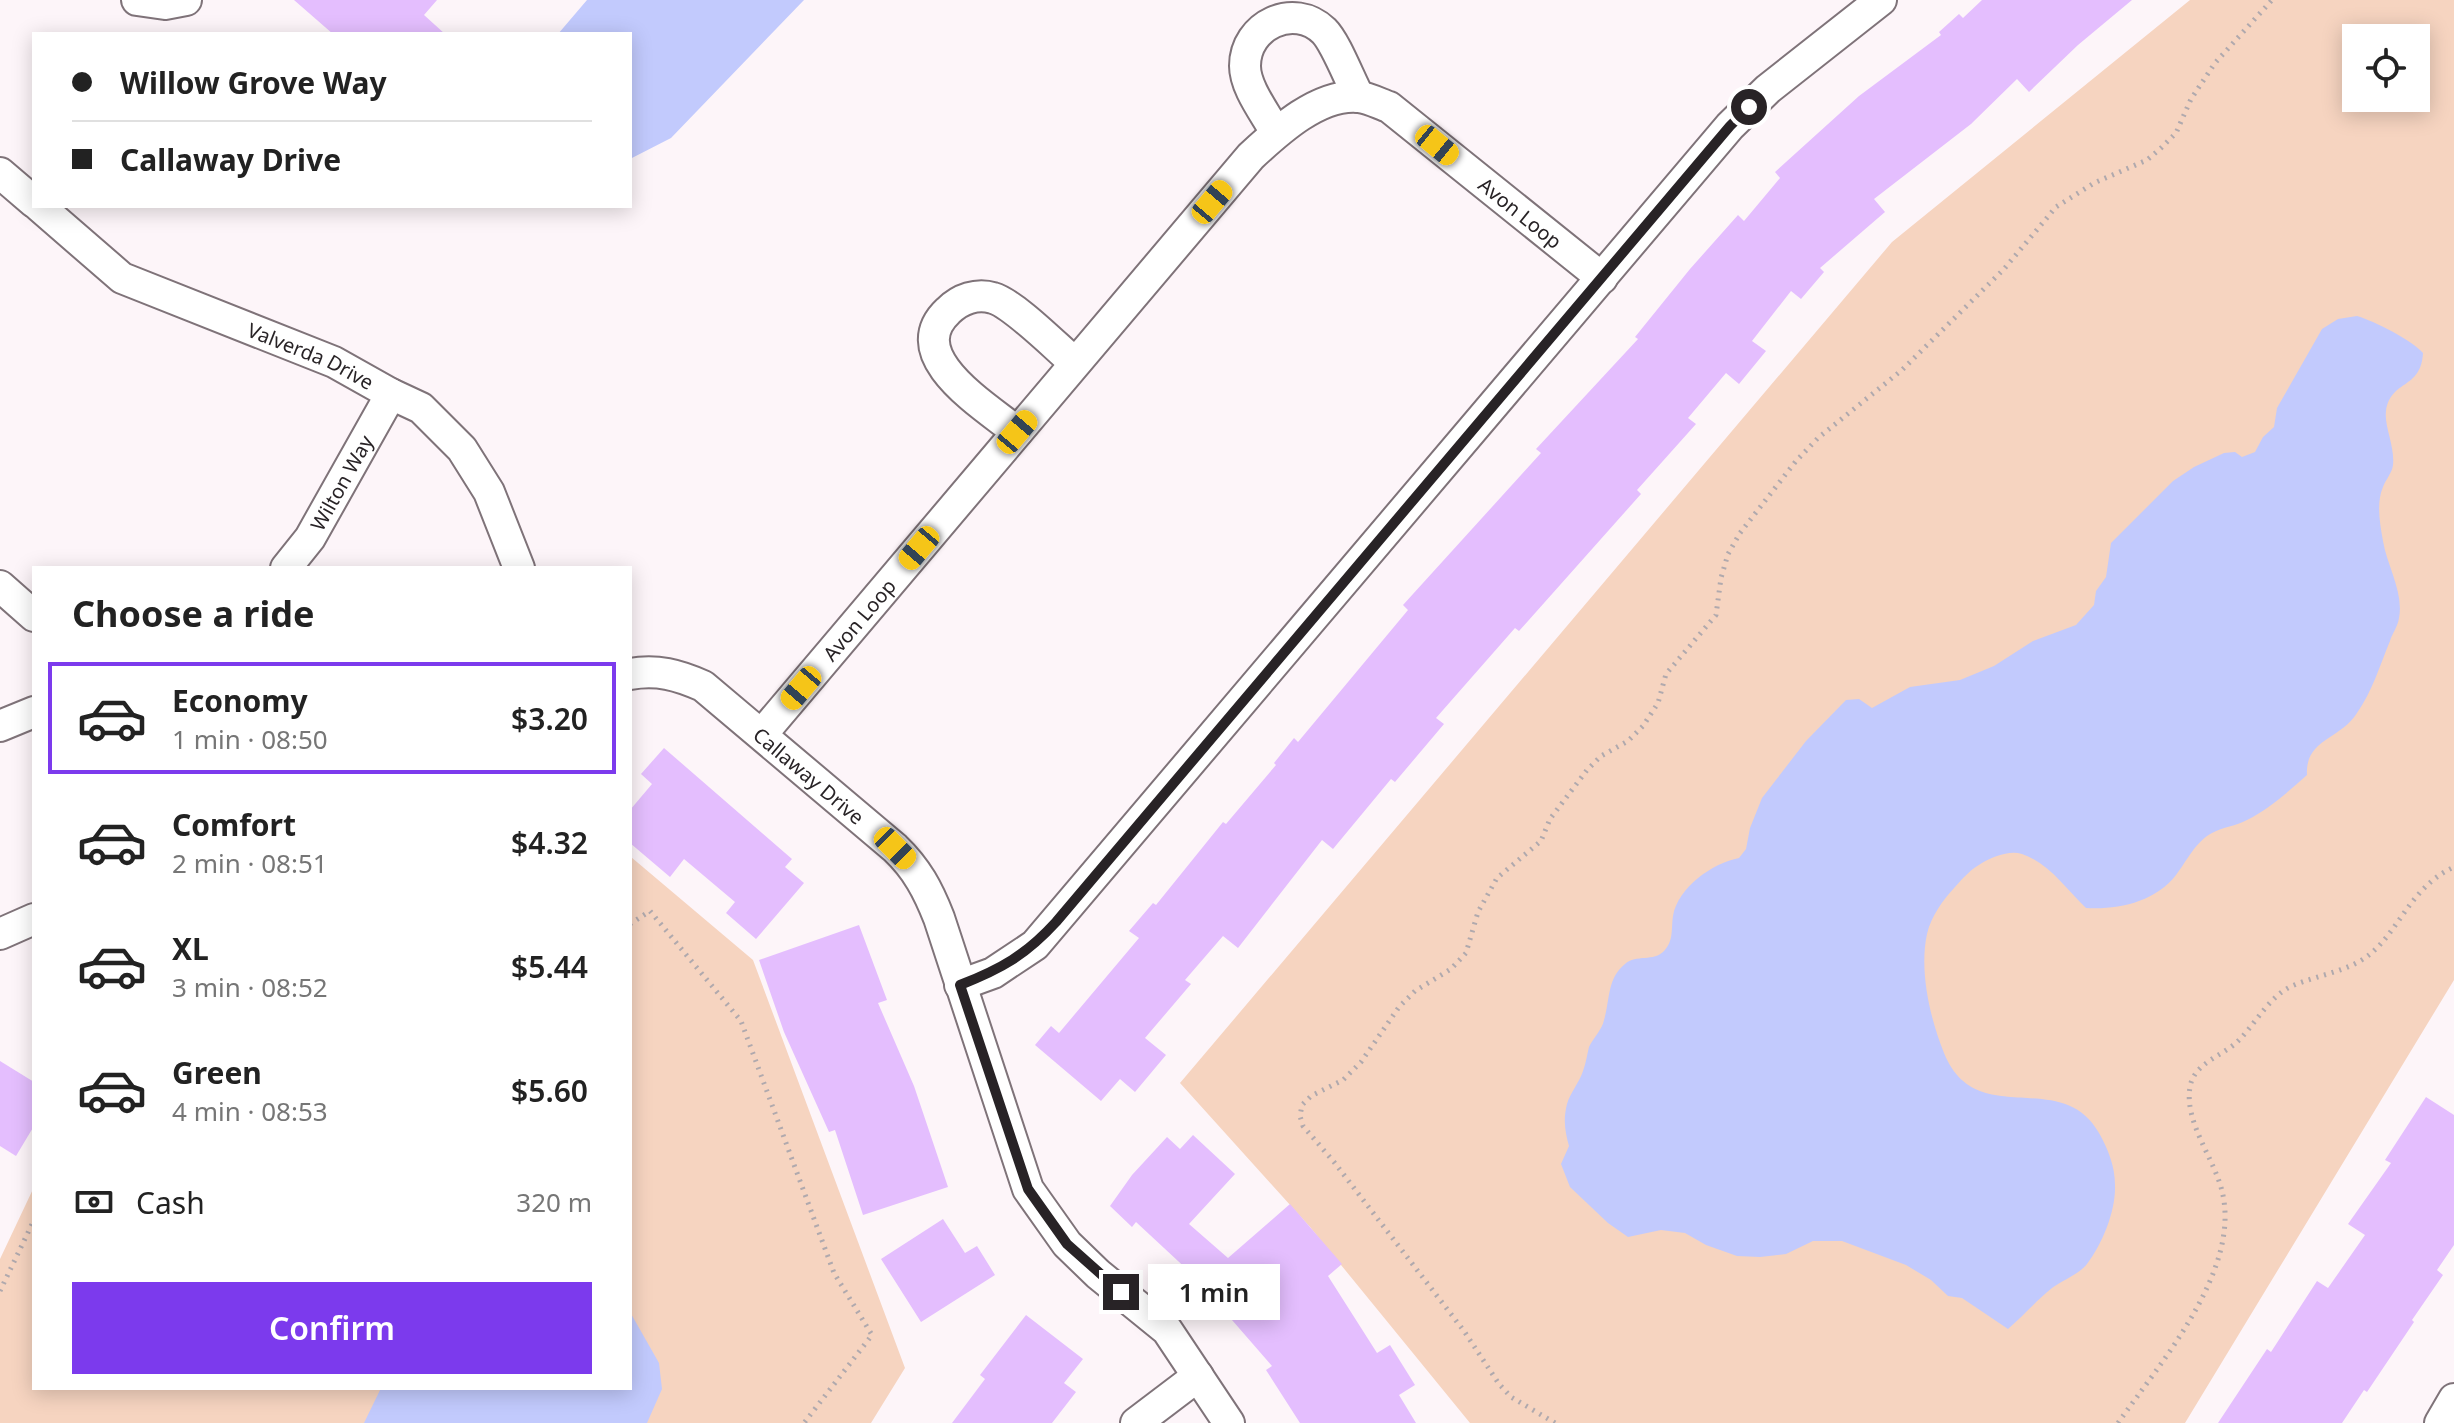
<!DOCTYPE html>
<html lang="en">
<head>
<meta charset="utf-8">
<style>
	:root { --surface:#fff; --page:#f2f2f2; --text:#222; --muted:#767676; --line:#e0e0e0; --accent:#7c3aed }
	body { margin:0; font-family:"Noto Sans",sans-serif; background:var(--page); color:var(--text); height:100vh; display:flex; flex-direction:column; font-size:30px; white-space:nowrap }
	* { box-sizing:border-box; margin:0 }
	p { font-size:26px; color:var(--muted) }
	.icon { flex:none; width:44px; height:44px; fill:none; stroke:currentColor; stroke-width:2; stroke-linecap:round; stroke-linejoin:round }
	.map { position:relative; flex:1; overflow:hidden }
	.sheet { position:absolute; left:32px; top:566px; width:600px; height:824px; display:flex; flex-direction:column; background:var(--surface); border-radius:0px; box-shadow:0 4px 20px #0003 }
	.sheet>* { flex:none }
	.top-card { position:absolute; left:32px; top:32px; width:600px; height:176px; border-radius:0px; box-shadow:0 4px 20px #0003; display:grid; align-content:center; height:176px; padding:0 40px; background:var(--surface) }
	.tools { position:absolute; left:2342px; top:24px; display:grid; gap:16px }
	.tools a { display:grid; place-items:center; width:88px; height:88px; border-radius:0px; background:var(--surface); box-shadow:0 4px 20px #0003; font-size:40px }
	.end { position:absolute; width:36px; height:36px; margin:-18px; border:10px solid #282326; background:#fff; box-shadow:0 0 0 4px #fff }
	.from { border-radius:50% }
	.bubble { position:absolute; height:56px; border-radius:0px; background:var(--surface); box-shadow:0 4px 20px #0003; font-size:26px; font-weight:600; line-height:56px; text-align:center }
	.car { position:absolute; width:24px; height:48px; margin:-24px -12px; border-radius:10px; box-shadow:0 0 6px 2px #0007; background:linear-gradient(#f5c518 24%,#345 0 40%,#f5c518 0 76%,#345 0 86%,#f5c518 0) }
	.top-card b { display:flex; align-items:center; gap:28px; height:76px; font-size:30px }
	.top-card b+b { border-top:2px solid var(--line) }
	.top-card i { width:20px; height:20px; background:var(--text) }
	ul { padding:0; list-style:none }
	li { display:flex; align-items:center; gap:24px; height:112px; margin:0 16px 12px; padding:0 24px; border:4px solid transparent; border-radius:0px }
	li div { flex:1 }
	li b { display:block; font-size:30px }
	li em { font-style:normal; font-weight:600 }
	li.on { border-color:var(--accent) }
	li>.icon { width:72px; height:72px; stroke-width:1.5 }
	h2 { padding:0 40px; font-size:36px; line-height:96px }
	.pay { display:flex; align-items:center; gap:20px; height:88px; padding:0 40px; font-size:30px }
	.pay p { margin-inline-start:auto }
	.button { display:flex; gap:16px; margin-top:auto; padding:16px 40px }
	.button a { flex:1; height:92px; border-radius:0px; background:var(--accent); color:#fff; font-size:32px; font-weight:600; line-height:92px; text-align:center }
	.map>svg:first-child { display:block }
	.green { fill:#f6d4c0; fill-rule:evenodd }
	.water { fill:#c2cafd }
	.building { fill:#e4befe }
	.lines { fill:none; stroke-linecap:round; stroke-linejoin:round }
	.street-casing { stroke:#7f7379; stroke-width:34 }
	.path { stroke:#b0a9ad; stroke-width:5; stroke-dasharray:2 6; stroke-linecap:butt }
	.street { stroke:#fff; stroke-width:30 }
	.route { stroke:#282326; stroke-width:10 }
	.labels { text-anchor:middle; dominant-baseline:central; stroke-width:6; stroke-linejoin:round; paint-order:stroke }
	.street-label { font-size:20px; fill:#282326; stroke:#fff }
</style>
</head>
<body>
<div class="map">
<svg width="2454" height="1423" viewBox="0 0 2454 1423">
	<rect width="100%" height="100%" fill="#fdf5f9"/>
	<g class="green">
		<path d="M 2190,0 L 2454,0 L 2454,980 L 2185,1423 L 1470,1423 L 1310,1227 L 1180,1083 L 1892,242 ZM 2356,38 L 2416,38 L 2416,98 L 2356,98 Z"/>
		<polygon points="631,857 753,960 905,1368 871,1423 0,1423 0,1259 34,1187 34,1388 630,1388"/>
	</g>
	<g class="water">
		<polygon points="587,0 804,0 671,138 630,159 630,34 558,34"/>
		<path d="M 2357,316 C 2374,321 2412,340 2423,353 C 2421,390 2391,379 2386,411 C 2384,426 2395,446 2393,465 C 2392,473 2386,479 2383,487 C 2376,503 2380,524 2383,541 C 2387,566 2404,592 2399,618 C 2398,626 2392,634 2390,641 C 2380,665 2372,692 2357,713 C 2340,740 2305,739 2307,775 C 2288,792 2269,809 2247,820 C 2236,826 2223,827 2212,833 C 2195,842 2187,861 2176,875 C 2155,902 2118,910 2086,908 C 2066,889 2049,863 2022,854 C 2009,850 1993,857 1982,863 C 1971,869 1963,878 1955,887 C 1943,900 1931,916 1927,934 C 1919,971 1930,1018 1944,1053 C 1976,1132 2061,1066 2099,1133 C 2108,1149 2115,1166 2115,1185 C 2116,1210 2103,1243 2087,1264 C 2079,1274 2063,1280 2052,1288 C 2037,1300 2023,1316 2008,1329 L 1962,1298 L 1948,1296 L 1931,1280 L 1906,1265 L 1842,1241 L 1813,1241 L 1786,1254 L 1760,1257 L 1737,1256 L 1706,1245 L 1685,1233 L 1661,1230 L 1628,1237 L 1608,1223 L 1570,1187 L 1561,1164 L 1569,1146 C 1565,1131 1563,1120 1567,1104 C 1570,1093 1579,1083 1583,1071 C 1586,1063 1587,1055 1589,1047 C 1593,1038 1602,1030 1604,1020 C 1610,1001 1607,978 1625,964 C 1636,954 1654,962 1664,951 C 1674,941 1671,928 1673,916 C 1678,887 1713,863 1739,858 L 1746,849 L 1750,828 L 1762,798 L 1806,741 L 1846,700 L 1859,699 L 1872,708 L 1910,687 L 1960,680 L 1994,666 L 2033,641 L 2076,625 L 2094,605 L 2096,591 L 2106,577 L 2111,543 L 2173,481 L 2194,467 L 2224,453 L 2235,452 L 2242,457 L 2255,452 L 2263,437 L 2274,427 L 2277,408 L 2322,329 L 2338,319 Z"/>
		<polygon points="630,1312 659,1363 662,1389 647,1423 364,1423 381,1388 630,1388"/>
	</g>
	<g class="building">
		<polygon points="294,0 437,0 424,15 445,34 333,34"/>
		<polygon points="1982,0 2132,0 2078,45 2029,92 2017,79 1971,124 1874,199 1885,212 1820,268 1824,272 1801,299 1791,291 1752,341 1766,351 1739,384 1726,373 1688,418 1696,424 1637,490 1641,494 1519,631 1515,628 1436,718 1444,724 1395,782 1391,779 1333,849 1322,840 1238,948 1223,936 1185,980 1191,984 1145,1038 1166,1055 1135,1092 1120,1079 1101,1101 1035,1045 1051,1026 1059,1033 1139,938 1129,931 1153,903 1156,905 1223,822 1226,824 1276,765 1274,763 1294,738 1298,742 1408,610 1403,605 1541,453 1536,449 1638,339 1635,337 1690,269 1738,215 1744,221 1780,178 1775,172 1859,96 1941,35 1939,32 1959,14 1963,18"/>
		<polygon points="664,748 792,859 785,867 804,883 756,939 726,913 735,902 684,859 670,877 630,843 630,810 652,784 641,774"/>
		<polygon points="859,925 887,1000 878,1003 914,1086 948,1187 863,1215 835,1130 829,1132 784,1032 759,960"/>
		<polygon points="0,1061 34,1082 34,1126 16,1156 0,1146"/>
		<polygon points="2426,1097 2454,1115 2454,1245 2437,1270 2443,1275 2412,1320 2414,1322 2367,1392 2364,1390 2342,1423 2218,1423 2267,1349 2271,1352 2317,1281 2328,1288 2365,1235 2348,1224 2391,1163 2385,1160"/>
		<polygon points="1193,1135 1235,1174 1189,1224 1228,1258 1290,1204 1342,1264 1328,1276 1377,1353 1390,1345 1415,1385 1399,1395 1416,1423 1300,1423 1266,1370 1272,1366 1192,1274 1136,1222 1132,1227 1110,1206 1132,1175 1167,1137 1180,1149"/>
		<polygon points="943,1219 965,1253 977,1246 995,1275 921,1322 881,1259"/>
		<polygon points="1026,1315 1083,1359 1064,1383 1076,1392 1052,1423 952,1423 985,1379 980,1375"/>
	</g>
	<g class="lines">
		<g class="street-casing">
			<g id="street">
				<polyline points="137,0 165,4 186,0"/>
				<path d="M 1276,133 C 1266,114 1245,88 1245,66 C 1245,25 1294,2 1324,31 C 1336,43 1350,81 1359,97"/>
				<polyline points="0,173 34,202"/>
				<path id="s1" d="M 39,206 L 122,278 L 334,362 L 391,394 L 421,408 L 462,449 L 489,492 L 519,568"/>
				<path d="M 1017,432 C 987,407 900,356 948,311 C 960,299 977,293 993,298 C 1014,304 1057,348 1075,363"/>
				<path id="s2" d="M 286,568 L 310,538 L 391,394"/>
				<polyline points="0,586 34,616"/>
				<path id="s3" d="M 630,674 C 657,669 678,675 703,686 L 895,848 C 917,869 928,890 939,918 L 1028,1189 L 1067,1244 L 1098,1274 L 1167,1330 L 1229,1423"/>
				<polyline points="0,726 34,712"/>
				<path id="s4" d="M 762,734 L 1251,156 C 1278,131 1319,93 1359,97 C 1369,98 1380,104 1389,107 L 1602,278"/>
				<polyline points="0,934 34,919"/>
				<polyline points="960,985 993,973 1035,945 1730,126 1768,89 1881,0"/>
				<polyline points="1136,1423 1198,1376"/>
				<polyline points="2440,1423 2454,1399"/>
			</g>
		</g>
		<g class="path">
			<polyline points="630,924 650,911 741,1021 834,1273 872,1335 804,1423"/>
			<polyline points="0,1291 34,1220"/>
			<polyline points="1555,1423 1511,1397 1499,1384 1464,1331 1334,1162 1303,1126 1300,1116 1302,1105 1311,1096 1343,1080 1361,1062 1399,1007 1415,991 1451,969 1466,953 1478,912 1497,878 1541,841 1550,819 1587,770 1601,756 1628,741 1643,726 1658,703 1666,674 1716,615 1721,578 1728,554 1740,533 1796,461 1818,438 1902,370 2004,269 2056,207 2094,183 2147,160 2161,148 2176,133 2191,99 2215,63 2272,0"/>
			<path d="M 2118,1423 C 2160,1363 2242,1270 2222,1191 C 2214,1158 2184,1122 2190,1087 C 2194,1063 2222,1056 2237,1042 C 2255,1025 2269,996 2292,986 C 2315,976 2339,973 2360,961 C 2398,939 2406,889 2454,867"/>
		</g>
		<use href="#street" class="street"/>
	</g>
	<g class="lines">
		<path class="route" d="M 1121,1292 L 1067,1244 L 1028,1189 L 960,985 C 1001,969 1026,955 1056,922 L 1730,126 L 1749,107"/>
	</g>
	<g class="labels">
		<g class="street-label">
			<text stroke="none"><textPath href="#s4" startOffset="1084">Avon Loop</textPath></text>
			<text stroke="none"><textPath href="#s1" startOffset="314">Valverda Drive</textPath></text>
			<text stroke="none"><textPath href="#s2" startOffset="102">Wilton Way</textPath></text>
			<text stroke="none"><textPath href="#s4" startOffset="150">Avon Loop</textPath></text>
			<text stroke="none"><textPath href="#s3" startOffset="214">Callaway Drive</textPath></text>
		</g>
	</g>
</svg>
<div class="tools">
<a><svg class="icon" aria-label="locate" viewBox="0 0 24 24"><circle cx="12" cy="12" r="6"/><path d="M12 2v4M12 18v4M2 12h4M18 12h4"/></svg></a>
</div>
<i class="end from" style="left:1749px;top:107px"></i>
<i class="end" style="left:1121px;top:1292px"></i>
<div class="bubble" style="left:1148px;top:1264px;width:132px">1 min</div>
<i class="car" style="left:1437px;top:145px;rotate:129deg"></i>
<i class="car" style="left:1212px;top:202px;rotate:40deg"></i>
<i class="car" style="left:1017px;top:432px;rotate:40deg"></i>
<i class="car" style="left:919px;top:548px;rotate:220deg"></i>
<i class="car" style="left:801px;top:688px;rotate:220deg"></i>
<i class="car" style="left:895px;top:848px;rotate:135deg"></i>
<div class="top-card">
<b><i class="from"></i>Willow Grove Way</b>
<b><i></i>Callaway Drive</b>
</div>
<section class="sheet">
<h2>Choose a ride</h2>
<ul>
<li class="on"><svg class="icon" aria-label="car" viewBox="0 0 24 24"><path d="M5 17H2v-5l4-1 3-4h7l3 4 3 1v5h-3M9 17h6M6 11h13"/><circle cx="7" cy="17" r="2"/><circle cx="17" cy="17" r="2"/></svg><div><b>Economy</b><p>1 min · 08:50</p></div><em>$3.20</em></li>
<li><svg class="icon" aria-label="car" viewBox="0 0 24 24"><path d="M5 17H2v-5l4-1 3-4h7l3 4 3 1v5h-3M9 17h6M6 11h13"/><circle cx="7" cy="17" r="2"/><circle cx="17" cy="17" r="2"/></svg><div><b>Comfort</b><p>2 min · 08:51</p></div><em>$4.32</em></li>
<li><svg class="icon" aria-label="car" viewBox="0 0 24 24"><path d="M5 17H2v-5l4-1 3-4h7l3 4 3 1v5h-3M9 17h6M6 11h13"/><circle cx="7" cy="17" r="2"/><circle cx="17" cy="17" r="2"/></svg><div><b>XL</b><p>3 min · 08:52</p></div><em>$5.44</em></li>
<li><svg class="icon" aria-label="car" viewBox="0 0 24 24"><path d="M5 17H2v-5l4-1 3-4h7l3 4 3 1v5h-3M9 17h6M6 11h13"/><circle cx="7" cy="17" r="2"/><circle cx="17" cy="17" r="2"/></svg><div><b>Green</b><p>4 min · 08:53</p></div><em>$5.60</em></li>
</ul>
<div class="pay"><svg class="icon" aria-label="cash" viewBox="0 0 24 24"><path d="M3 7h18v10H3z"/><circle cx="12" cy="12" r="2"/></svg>Cash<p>320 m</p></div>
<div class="button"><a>Confirm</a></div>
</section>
</div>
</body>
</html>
